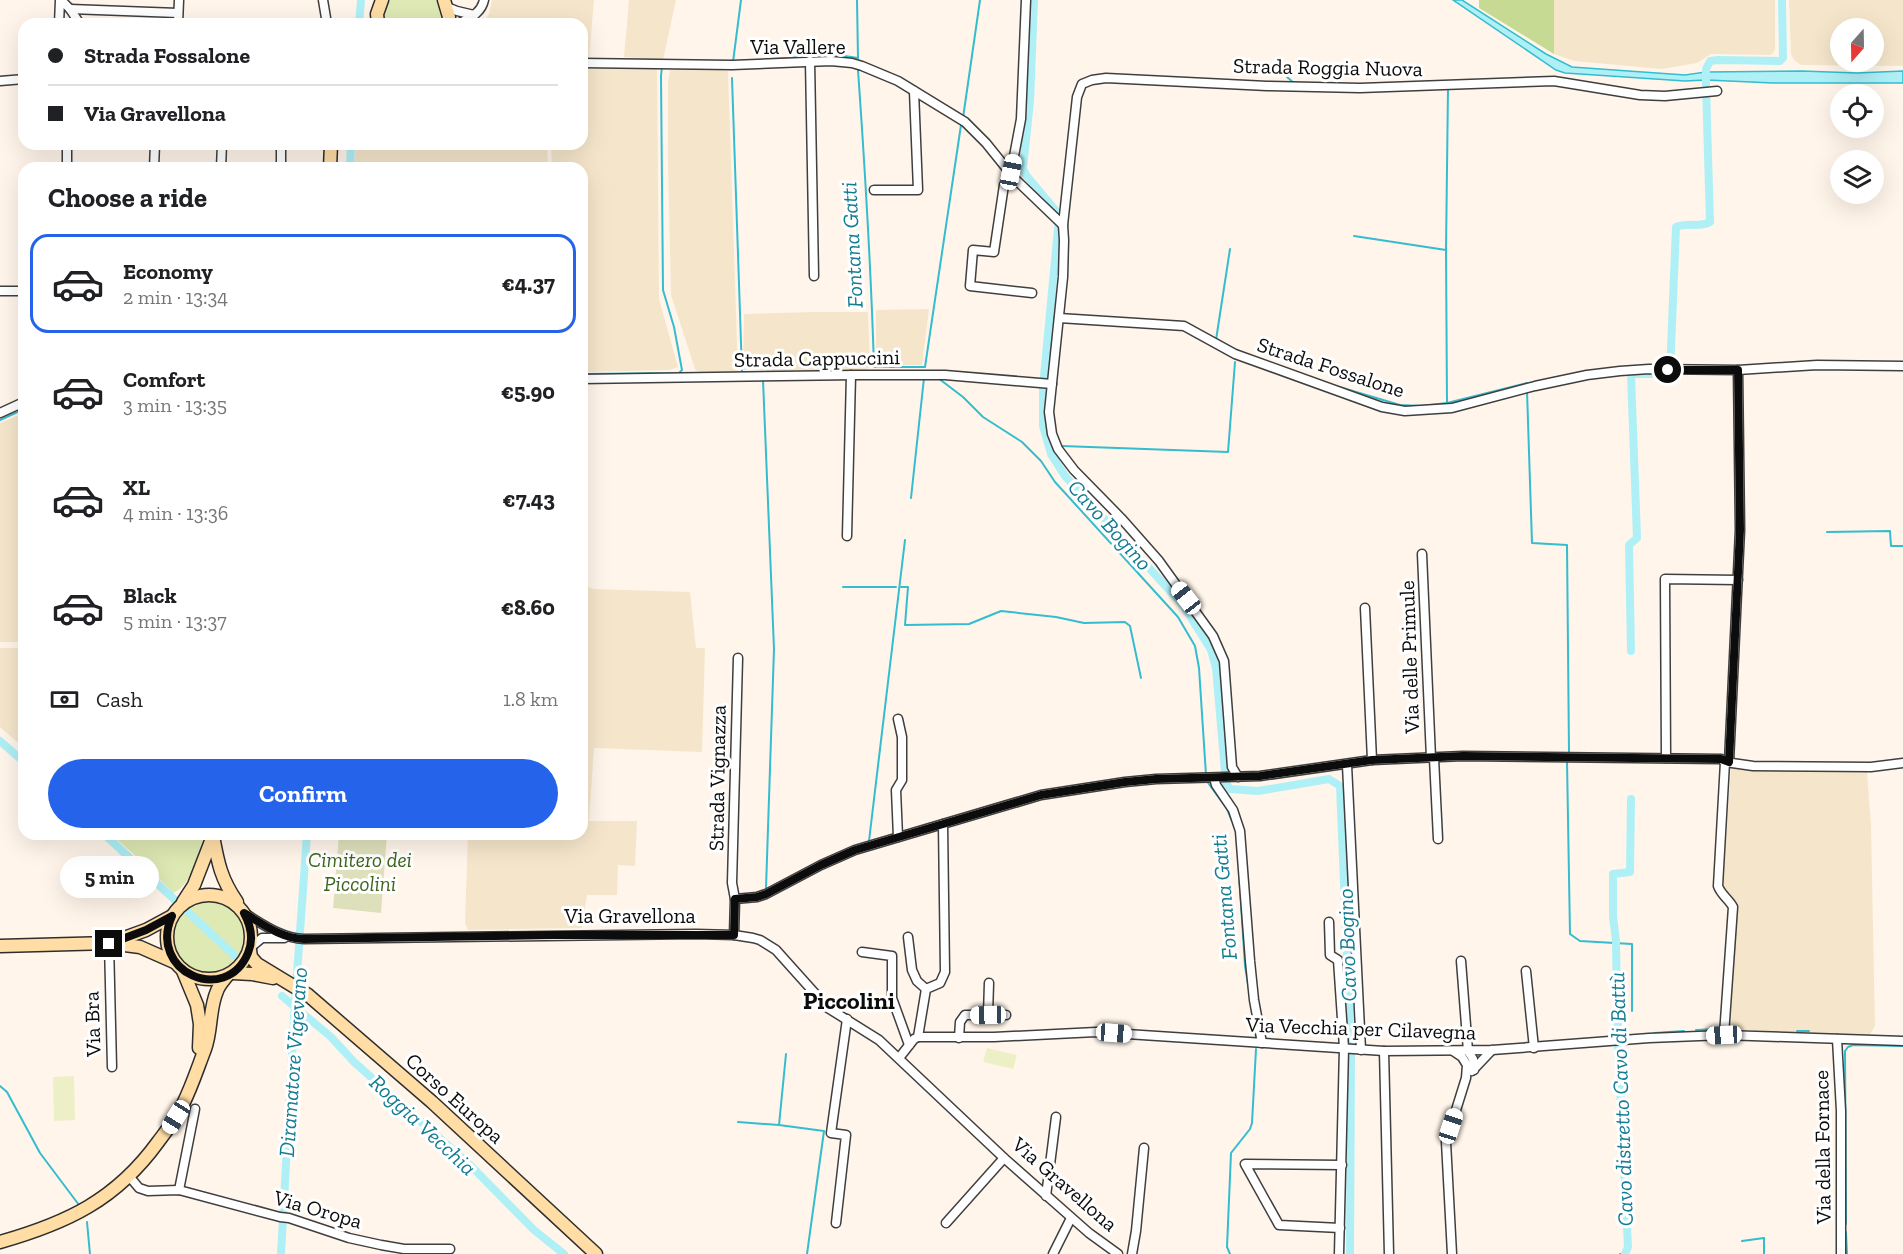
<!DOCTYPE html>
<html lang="en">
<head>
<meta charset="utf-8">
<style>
	:root { --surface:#fff; --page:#f2f2f2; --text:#202124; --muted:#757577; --line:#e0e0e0; --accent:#2563eb }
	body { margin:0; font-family:"Zilla Slab",serif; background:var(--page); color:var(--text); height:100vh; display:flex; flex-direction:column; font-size:22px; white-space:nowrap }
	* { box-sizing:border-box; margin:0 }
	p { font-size:20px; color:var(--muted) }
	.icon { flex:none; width:33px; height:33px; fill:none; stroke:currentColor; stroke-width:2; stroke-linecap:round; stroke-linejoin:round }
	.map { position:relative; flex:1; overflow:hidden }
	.panel { position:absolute; left:18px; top:162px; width:570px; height:678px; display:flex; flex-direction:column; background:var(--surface); border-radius:18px; box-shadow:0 6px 24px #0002 }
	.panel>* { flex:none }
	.top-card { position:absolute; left:18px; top:18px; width:570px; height:132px; border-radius:18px; box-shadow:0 6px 24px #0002; display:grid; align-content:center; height:132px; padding:0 30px; background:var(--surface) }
	.needle { width:39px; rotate:200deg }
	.controls { position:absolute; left:1830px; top:18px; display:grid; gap:12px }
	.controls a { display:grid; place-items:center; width:54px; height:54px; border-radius:50%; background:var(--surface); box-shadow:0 6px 24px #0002; font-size:30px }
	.end { position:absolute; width:27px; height:27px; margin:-14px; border:8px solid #0c0c0c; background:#fff; box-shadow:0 0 0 3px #fff }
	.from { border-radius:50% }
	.bubble { position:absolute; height:42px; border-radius:21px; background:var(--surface); box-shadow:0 6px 24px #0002; font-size:20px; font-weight:700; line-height:42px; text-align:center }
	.car { position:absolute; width:18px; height:36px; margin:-18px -9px; border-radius:8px; box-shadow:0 0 4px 2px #0007; background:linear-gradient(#fff 24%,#345 0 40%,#fff 0 76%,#345 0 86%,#fff 0) }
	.top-card b { display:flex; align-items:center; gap:21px; height:57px; font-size:22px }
	.top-card b+b { border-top:2px solid var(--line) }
	.top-card i { width:15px; height:15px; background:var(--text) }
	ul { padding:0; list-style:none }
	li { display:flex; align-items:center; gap:18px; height:99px; margin:0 12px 9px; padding:0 18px; border:3px solid transparent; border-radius:18px }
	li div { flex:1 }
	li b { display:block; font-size:22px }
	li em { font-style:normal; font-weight:700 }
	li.active { border-color:var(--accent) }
	li>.icon { width:54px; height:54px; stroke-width:1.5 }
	h2 { padding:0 30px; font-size:27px; line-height:72px }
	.pay { display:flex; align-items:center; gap:15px; height:66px; padding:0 30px; font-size:22px }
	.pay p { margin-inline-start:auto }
	.cta { display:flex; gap:12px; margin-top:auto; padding:12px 30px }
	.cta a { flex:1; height:69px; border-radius:36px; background:var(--accent); color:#fff; font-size:24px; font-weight:700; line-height:69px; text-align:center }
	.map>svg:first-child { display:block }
	.farmland { fill:#f5e6cb; fill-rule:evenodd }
	.green { fill:#dee9b4 }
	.forest { fill:#c7da93 }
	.cemetery { fill:#dee0bc }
	.pitch { fill:#edf0c6 }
	.water { fill:#aff0f7; stroke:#34bccf; stroke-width:1.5 }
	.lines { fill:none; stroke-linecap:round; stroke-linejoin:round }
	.stream { stroke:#34bccf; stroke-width:2 }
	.canal { stroke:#aff0f7; stroke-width:8 }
	.street-casing { stroke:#3f3f3f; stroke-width:11 }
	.secondary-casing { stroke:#2e2e2e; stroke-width:15 }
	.street { stroke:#fff; stroke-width:8 }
	.secondary { stroke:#ffdda5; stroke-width:12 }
	.route { stroke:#0c0c0c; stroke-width:8 }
	.labels { text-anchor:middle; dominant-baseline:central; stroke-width:6; stroke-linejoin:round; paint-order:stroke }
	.street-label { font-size:21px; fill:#0c0c0c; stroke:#fff }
	.park-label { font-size:21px; font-style:italic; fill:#3e641c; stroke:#fff }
	.water-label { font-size:22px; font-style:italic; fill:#147c91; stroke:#fff }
	.quarter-label { font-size:24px; font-weight:bold; fill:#0c0c0c; stroke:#fff }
</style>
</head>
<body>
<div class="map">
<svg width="1903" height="1254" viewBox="0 0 1903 1254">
	<rect width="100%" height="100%" fill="#fff5ea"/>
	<g class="farmland">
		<polygon points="492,0 594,0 589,58 582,58 582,24 482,24 489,14"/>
		<polygon points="629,0 676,0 663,60 624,57"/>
		<polygon points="1554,0 1775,0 1775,50 1771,55 1711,54 1697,63 1662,69 1574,61 1554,54"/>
		<path d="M 1789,0 L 1903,0 L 1903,66 L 1801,65 L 1794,60 L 1791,54 ZM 1840,28 L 1874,28 L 1874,62 L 1840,62 Z"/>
		<polygon points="657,68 659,299 678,367 669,370 582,372 582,168 552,168 551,144 582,144 582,69"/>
		<polygon points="712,69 728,71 738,372 735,374 700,374 695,369 671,295 668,163 668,82 670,70"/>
		<polygon points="356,144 547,144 548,168 354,168"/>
		<polygon points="929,309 922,365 876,365 876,310"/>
		<polygon points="815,312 868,312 870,367 864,372 767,374 766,370 743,370 744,314"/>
		<polygon points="24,413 24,642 0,642 0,423"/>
		<polygon points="582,585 594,589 690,592 696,648 705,648 702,752 594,748 589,821 637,821 635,866 618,865 617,895 587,895 582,928 468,930 465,923 468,834 582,834"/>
		<polygon points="0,648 24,648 24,748 0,727"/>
		<polygon points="1731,767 1867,770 1871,826 1875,1026 1869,1036 1729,1029 1736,903 1723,888"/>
	</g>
	<g class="green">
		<polygon points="388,0 436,0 442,9 442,24 382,24 384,7"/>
		<path d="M 113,834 L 205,834 C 201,852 191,886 173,893 L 145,864 L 113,836 Z"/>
		<circle cx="208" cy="937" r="36"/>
	</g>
	<polygon class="forest" points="1479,0 1554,0 1554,54 1479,8"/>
	<polygon class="cemetery" points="339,834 387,834 381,913 333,908"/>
	<g class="pitch">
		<polygon points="987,1048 1017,1055 1013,1069 983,1062"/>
		<polygon points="74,1076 75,1120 54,1121 53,1077"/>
	</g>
	<g class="water">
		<polygon points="1453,0 1462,0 1546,54 1572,67 1685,75 1705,72 1705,80 1685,81 1565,73 1556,70"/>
		<polygon points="1802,71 1857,73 1903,71 1903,83 1773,83 1707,80 1707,72"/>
	</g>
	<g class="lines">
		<g class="stream">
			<polyline points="857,0 858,58"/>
			<polyline points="593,59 654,60"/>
			<polyline points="771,59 838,55 858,58"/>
			<polyline points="733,62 741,0"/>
			<path d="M 858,70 C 865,169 871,268 874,367 L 925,367 L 961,125"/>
			<polyline points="1287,77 1294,83"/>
			<polyline points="732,78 742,372 763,372"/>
			<polyline points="963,118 980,0"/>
			<polyline points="1354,236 1446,250 1447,403 1527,383"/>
			<polyline points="1446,250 1448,88"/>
			<polyline points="1216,340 1230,249"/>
			<polyline points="582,374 679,373 682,370 674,327 663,290 661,76 662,66"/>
			<polyline points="938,378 963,397 983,417 1022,442 1041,461 1055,482 1178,617 1195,646 1199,668 1206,775"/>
			<polyline points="763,380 774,649 766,888"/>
			<polyline points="1336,386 1400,405 1422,406 1447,403"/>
			<polyline points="1527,391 1532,543 1567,545 1569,752"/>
			<polyline points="0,420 24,409"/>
			<polyline points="1062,446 1228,452 1235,362"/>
			<polyline points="911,498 924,378 926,378"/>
			<polyline points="1827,532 1890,531 1891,546 1903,546"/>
			<polyline points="843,587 896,587"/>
			<polyline points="901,587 908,587 905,625 969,624 1001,611 1056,617 1084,623 1125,622 1130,626 1141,678"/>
			<polyline points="1567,761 1570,934 1580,941 1632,944 1632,1011"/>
			<polyline points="1206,780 1227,809 1232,821"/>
			<polyline points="869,841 905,540"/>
			<polyline points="1239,873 1245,966 1250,996"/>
			<polyline points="1252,1011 1256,1037"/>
			<polyline points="1696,1030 1718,1029"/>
			<polyline points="1797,1031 1809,1031"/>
			<polyline points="1654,1033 1684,1031"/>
			<polyline points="786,1054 779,1125 824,1131 807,1254"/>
			<polyline points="0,1086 7,1092 40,1153 79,1205"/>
			<polyline points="738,1122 779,1125"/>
			<polyline points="87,1222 90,1254"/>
			<polyline points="1846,1224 1845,1051 1848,1047 1853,1045 1903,1046"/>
			<polyline points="1846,1232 1847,1254"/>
			<polyline points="1742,1241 1764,1238 1764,1254"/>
			<polyline points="1230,1254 1227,1247 1231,1153 1250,1129 1252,1123 1256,1049"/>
			<polyline points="1620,1254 1625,1254"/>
		</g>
		<g class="canal">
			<polyline points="1034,0 1030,101 1023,168 1026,175 1057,212 1059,218 1043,387 1043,426 1051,454 1065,476 1183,605 1211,650 1216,668 1226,783 1230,789 1258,791 1329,779 1340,786 1351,1054 1350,1254"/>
			<polyline points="359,24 361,0"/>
			<polyline points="350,168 351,144"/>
			<path d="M 1631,651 L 1629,545 L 1637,538 L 1631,374 L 1669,374 L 1670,372 L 1676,227 C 1687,222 1700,228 1710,222 L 1706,86 L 1706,69 L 1710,61 L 1718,60 L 1780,61 L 1783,58 L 1782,0"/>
			<polyline points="0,741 24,762"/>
			<polyline points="104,834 234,955"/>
			<polyline points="1616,941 1613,917 1613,874 1630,872 1631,799"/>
			<polyline points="1616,944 1618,1045 1628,1247 1625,1254"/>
			<polyline points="282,996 331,1037 354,1062 471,1166 534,1230 564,1254"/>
			<polyline points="281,1254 295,1002 307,834"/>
		</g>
		<g class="street-casing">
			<g id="street">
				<polyline points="61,0 70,9 80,24"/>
				<polyline points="323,0 327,24"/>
				<polyline points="1026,0 1021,119 1011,172 1004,185 994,252 973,250 970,286 1032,293"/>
				<polyline points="447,7 457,11 474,15"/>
				<polyline points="70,9 178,13"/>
				<polyline points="59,24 60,0"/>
				<polyline points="178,24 179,0"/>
				<path d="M 458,24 C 469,18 481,14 484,0"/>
				<polyline points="810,61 814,276"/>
				<polyline points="582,63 732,65 831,61 852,63 862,66 898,81 965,122 986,143 1015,179 1063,225"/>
				<polyline points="0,81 24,79"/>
				<polyline points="67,144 67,168"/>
				<polyline points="154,168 155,144"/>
				<polyline points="221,168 222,144"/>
				<polyline points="281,168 281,144"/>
				<polyline points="874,190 918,190 914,91"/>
				<polyline points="0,291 24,291"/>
				<polyline points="1059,318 1184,326 1235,354 1382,407 1405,411 1452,408 1535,386 1587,375 1620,371 1649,369 1738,370 1817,365 1903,366"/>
				<polyline points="582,379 856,375 945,375 1052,384"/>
				<polyline points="0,413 24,402"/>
				<polyline points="847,536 851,375"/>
				<polyline points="1422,554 1431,758"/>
				<polyline points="1365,608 1372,760"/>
				<polyline points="1434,758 1438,839"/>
				<polyline points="1666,758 1665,579 1738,580"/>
				<polyline points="1729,762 1740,530 1738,370"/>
				<polyline points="1347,765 1361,1050"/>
				<polyline points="1238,777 1232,767 1224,661 1213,636 1159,561 1121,518 1074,470 1058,449 1052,434 1049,412 1063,277 1064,240 1063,225 1077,97 1082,84 1092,80 1106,78 1267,86 1360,88 1554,81 1640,95 1665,96 1717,91"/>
				<polyline points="1214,778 1216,785 1233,810 1240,831 1250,961 1254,1000 1262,1043"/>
				<polyline points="898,837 896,790 902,780 902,737 898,719"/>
				<polyline points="735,899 757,897 766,894 821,865 855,850 1041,795 1125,782 1156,779 1260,776 1372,760 1463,756 1721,759 1725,762 1753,766 1871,767 1903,763"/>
				<path d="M 244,913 C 264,925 281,938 304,939 L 696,934 L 734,935 L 753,938 L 760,940 L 776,950 L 828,1008 L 879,1040 L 1004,1158 L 1089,1233 L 1118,1254"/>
				<polyline points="1329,922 1330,955 1338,960 1344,1048 1339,1254"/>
				<polyline points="734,935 735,899 732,883 738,658"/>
				<polyline points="908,937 912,970 917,981 926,989"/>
				<polyline points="109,943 112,1067"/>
				<polyline points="251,947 262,938 284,938"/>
				<polyline points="862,952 892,956 892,998 909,1045"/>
				<polyline points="1461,961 1468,1051 1473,1059 1474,1070"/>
				<polyline points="1526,971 1534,1048"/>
				<polyline points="988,1015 1006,1015"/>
				<path d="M 1724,1035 L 1733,907 C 1729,899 1721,895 1718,886 L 1725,762"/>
				<polyline points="918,1037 926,989 940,983 945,972 943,824"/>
				<polyline points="959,1038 960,1022 965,1015 988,1015 989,983"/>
				<polyline points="1837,1039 1841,1111 1841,1254"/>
				<polyline points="1384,1051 1389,1254"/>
				<polyline points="899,1058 914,1039 918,1037 994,1037 1096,1032 1384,1051 1492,1050 1649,1038 1724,1035 1903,1041"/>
				<polyline points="1472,1071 1492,1050"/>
				<polyline points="129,1176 139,1188 148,1191 179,1190 280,1217 289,1218 349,1238 381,1245 404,1249 450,1249"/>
				<polyline points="179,1190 195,1109"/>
				<polyline points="1046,1196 1056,1117"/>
				<polyline points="836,1223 846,1135 831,1133 847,1019"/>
				<polyline points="946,1223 1004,1158"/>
				<polyline points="1340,1228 1279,1225 1245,1164 1342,1165"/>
				<polyline points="1053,1254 1071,1218"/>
				<polyline points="1132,1254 1136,1231 1144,1148"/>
				<polyline points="1452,1254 1446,1142 1466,1078 1467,1065 1462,1057 1453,1051"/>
			</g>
		</g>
		<g class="secondary-casing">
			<g id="secondary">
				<polyline points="444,0 449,17 448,24"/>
				<polyline points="378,24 377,14 382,0"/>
				<polyline points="330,168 331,144"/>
				<path d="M 213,836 C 218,863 221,879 237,902"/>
				<circle cx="209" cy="937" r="42"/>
				<polyline points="183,902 194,885 213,836"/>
				<polyline points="113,942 146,930 172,916"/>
				<polyline points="0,946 109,943 140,947 174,962"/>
				<polyline points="250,950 251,957 257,964 308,995 432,1102 596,1254"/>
				<polyline points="183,971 197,1005 200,1024 199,1048"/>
				<polyline points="233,973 252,974 273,978"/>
				<path d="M 0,1242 C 67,1223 116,1200 158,1142 C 167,1130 177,1118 183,1104 C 192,1086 198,1067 205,1049 C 212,1030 209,1009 217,991 C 219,985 224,980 227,976"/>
			</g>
		</g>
		<use href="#street" class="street"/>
		<use href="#secondary" class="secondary"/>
	</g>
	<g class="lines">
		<path class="route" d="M 109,944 L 146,930 L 172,916 C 147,972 226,1006 248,953 C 254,939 251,926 244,913 C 264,925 281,938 304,939 L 555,935 L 734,935 L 735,899 L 757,897 L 766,894 L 821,865 L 855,850 L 1041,795 L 1125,782 L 1156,779 L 1260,776 L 1372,760 L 1463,756 L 1721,759 L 1729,762 L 1740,530 L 1738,370 L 1668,370"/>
	</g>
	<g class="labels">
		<g class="street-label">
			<text x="798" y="46">Via Vallere</text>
			<text transform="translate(1328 67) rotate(1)">Strada Roggia Nuova</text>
			<text transform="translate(817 358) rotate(-1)">Strada Cappuccini</text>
			<text transform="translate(1331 367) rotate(18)">Strada Fossalone</text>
			<text transform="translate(1409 657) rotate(-92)">Via delle Primule</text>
			<text transform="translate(717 778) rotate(-89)">Strada Vignazza</text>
			<text x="630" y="915">Via Gravellona</text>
			<text transform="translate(92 1024) rotate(-92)">Via Bra</text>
			<text transform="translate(1361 1028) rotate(2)">Via Vecchia per Cilavegna</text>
			<text transform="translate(455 1098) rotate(42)">Corso Europa</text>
			<text transform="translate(1822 1147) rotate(-91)">Via della Fornace</text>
			<text transform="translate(1065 1184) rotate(41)">Via Gravellona</text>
			<text transform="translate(318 1209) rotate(16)">Via Oropa</text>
		</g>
		<g class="park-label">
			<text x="360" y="859">Cimitero dei<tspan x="360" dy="24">Piccolini</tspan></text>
		</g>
		<g class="water-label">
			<text transform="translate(852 245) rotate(-93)">Fontana Gatti</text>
			<text transform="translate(1110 525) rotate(48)">Cavo Bogino</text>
			<text transform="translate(1224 897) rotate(-95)">Fontana Gatti</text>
			<text transform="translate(1347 945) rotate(-92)">Cavo Bogino</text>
			<text transform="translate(293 1062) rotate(-86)">Diramatore Vigevano</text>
			<text transform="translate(1621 1099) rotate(-92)">Cavo distretto Cavo di Battù</text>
			<text transform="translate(423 1125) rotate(43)">Roggia Vecchia</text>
		</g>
		<g class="quarter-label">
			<text x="849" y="1000">Piccolini</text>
		</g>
	</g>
</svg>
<div class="controls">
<a><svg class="needle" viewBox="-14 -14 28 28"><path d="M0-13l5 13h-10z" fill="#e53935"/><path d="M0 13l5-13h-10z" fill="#757577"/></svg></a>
<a><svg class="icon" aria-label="locate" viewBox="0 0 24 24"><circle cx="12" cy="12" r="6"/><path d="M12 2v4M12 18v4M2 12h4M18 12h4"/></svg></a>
<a><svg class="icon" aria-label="layers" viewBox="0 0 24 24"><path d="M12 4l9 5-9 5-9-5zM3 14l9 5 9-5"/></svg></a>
</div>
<i class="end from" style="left:1668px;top:370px"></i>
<i class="end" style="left:109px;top:944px"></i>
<div class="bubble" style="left:60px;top:856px;width:99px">5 min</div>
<i class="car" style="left:1011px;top:172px;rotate:11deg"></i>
<i class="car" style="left:1186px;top:598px;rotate:322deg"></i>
<i class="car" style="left:988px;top:1015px;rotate:269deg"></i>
<i class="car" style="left:1114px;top:1033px;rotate:94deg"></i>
<i class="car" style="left:1724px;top:1035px;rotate:267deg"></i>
<i class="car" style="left:176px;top:1117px;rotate:212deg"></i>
<i class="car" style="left:1451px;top:1126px;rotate:18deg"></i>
<div class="top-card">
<b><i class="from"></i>Strada Fossalone</b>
<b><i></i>Via Gravellona</b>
</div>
<section class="panel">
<h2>Choose a ride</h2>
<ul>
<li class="active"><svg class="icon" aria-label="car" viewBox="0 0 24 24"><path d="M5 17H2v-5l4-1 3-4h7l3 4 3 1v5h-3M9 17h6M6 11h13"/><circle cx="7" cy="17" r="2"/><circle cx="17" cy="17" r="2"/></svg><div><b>Economy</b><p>2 min · 13:34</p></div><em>€4.37</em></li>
<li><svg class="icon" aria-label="car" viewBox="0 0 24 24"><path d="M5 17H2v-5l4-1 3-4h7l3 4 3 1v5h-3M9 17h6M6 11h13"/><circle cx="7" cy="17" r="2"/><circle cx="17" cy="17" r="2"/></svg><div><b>Comfort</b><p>3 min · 13:35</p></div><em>€5.90</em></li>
<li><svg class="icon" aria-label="car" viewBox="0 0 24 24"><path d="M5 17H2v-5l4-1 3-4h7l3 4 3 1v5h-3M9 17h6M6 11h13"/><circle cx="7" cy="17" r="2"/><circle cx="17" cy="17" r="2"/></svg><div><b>XL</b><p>4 min · 13:36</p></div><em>€7.43</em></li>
<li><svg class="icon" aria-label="car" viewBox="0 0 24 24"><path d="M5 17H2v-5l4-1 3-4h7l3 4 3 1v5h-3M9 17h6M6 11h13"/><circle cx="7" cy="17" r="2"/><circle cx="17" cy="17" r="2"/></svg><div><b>Black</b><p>5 min · 13:37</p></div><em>€8.60</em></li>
</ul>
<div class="pay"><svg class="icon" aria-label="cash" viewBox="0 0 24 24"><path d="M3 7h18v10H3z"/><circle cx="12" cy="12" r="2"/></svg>Cash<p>1.8 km</p></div>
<div class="cta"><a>Confirm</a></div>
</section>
</div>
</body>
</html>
